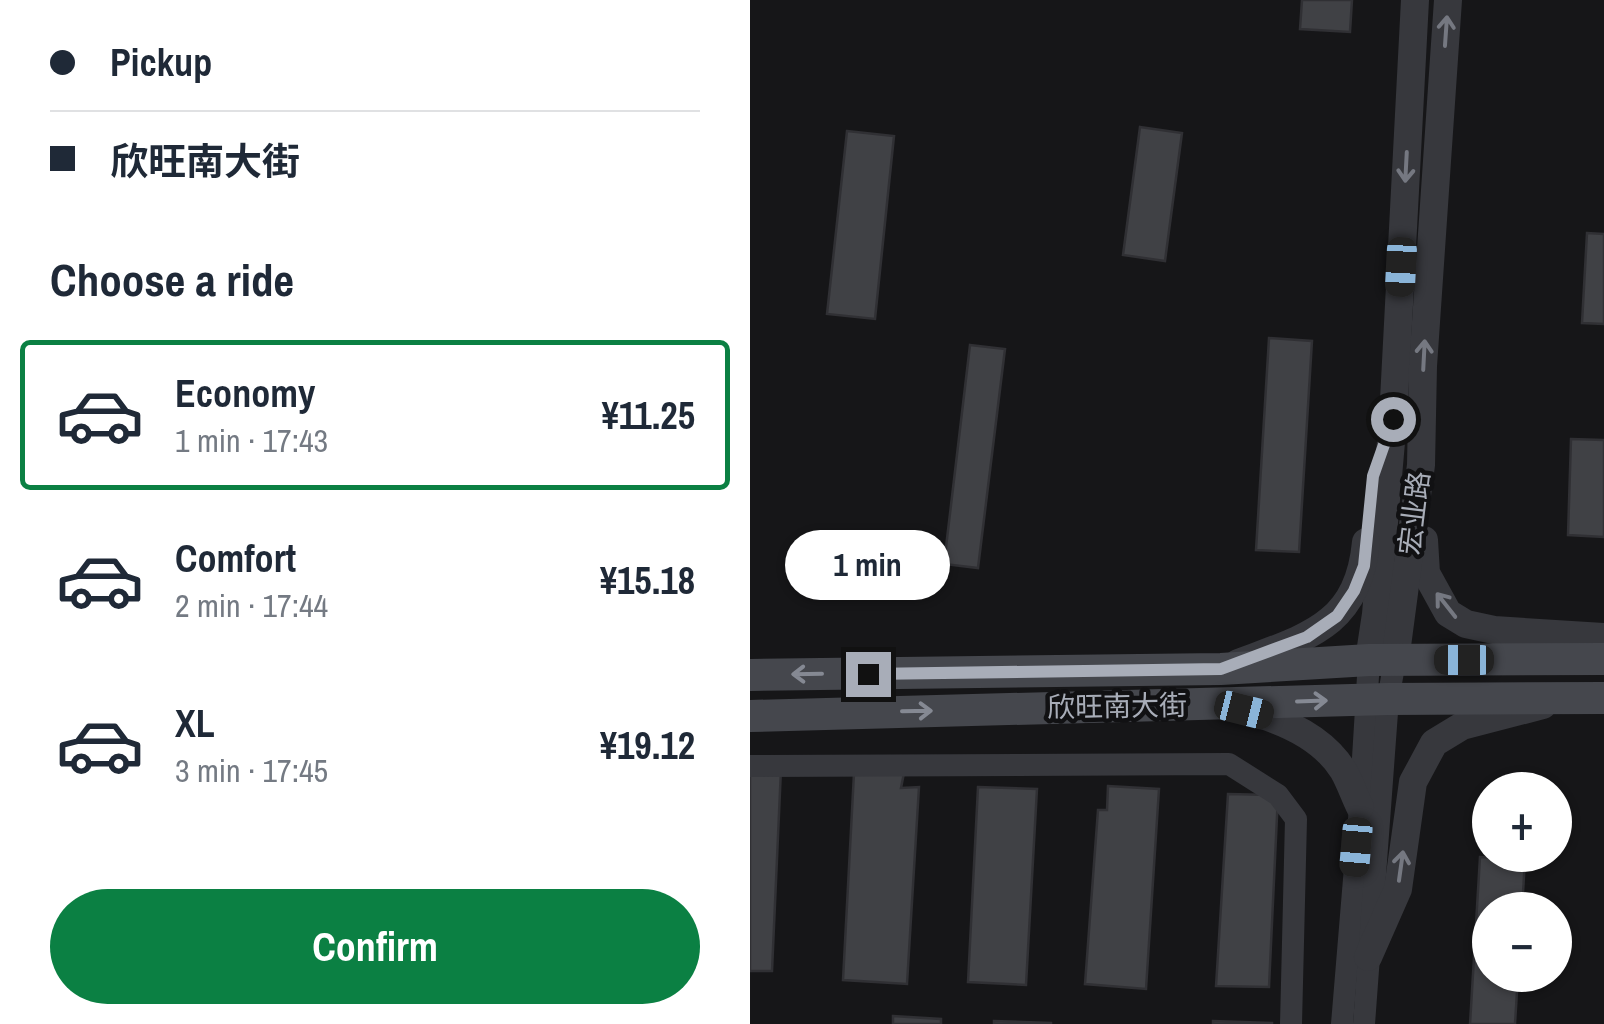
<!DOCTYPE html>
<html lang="en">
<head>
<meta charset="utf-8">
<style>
	:root { --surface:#fff; --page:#f6f6f7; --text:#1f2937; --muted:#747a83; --line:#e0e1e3; --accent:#0b8043 }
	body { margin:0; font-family:"Archivo Narrow","Noto Sans SC",sans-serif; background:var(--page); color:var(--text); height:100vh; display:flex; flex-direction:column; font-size:38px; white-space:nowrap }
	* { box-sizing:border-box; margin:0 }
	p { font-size:32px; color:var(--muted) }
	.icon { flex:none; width:55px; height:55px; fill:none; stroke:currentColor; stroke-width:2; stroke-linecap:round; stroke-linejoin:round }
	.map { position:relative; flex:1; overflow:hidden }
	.details { display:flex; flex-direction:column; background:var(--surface); width:750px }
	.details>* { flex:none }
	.hud { display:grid; align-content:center; height:220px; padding:0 50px; background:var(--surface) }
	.controls { position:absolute; left:722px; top:772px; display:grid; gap:20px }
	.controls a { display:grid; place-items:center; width:100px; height:100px; border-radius:50%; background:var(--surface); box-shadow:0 2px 8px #0004; font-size:50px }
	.end { position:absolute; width:45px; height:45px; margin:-22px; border:12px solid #a8adb8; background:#111; box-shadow:0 0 0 5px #111 }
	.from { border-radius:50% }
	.bubble { position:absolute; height:70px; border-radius:35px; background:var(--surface); box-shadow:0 2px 8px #0004; font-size:32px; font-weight:800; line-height:70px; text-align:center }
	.car { position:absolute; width:30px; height:60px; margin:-30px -15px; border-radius:12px; box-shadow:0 0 8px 2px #0007; background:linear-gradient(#222 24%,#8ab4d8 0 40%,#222 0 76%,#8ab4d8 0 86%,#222 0) }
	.hud b { display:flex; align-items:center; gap:35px; height:95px; font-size:38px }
	.hud b+b { border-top:2px solid var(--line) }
	.hud i { width:25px; height:25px; background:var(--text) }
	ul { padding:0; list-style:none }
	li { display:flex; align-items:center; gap:30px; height:150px; margin:0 20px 15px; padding:0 30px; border:5px solid transparent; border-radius:10px }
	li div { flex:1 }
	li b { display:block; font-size:38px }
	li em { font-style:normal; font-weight:800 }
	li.active { border-color:var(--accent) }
	li>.icon { width:90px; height:90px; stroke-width:1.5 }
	h2 { padding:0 50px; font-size:45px; line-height:120px }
	.primary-button { display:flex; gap:20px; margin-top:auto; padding:20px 50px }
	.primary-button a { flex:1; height:115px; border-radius:60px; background:var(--accent); color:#fff; font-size:40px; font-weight:800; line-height:115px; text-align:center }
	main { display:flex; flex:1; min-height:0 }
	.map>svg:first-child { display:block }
	.building { fill:#404145; stroke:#303034; stroke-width:2.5 }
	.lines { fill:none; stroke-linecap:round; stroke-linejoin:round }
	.minor { stroke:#37383d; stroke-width:22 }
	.tertiary { stroke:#37383d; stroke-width:28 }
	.secondary { stroke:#45474d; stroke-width:32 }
	.oneway { stroke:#757881 }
	.oneway2 { stroke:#858993 }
	.route { stroke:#a8adb8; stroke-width:12 }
	.labels { text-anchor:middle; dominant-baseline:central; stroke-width:9; stroke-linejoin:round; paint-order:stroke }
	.street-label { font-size:28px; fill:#a8adb8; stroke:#111113 }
</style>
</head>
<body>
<main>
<section class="details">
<div class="hud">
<b><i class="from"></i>Pickup</b>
<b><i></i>欣旺南大街</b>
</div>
<h2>Choose a ride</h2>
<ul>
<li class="active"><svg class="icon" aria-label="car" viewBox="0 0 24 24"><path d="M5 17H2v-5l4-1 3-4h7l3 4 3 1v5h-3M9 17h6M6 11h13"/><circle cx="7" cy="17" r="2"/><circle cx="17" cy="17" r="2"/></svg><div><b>Economy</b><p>1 min · 17:43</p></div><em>¥11.25</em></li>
<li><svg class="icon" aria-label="car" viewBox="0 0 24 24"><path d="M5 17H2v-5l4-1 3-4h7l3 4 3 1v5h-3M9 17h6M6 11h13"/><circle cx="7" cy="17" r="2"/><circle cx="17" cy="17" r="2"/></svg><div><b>Comfort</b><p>2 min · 17:44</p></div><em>¥15.18</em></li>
<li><svg class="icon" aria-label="car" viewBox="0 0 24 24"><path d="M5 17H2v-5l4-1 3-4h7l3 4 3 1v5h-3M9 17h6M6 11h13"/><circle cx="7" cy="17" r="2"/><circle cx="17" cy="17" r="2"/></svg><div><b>XL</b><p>3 min · 17:45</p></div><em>¥19.12</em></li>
</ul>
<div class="primary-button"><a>Confirm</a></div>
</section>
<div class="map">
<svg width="854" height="1024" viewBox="0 0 854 1024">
	<rect width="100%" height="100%" fill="#161618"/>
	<g class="building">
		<polygon points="552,0 602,0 600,32 550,29"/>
		<polygon points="390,127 432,133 415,261 373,255"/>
		<polygon points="97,131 144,136 125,319 77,314"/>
		<polygon points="837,233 854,234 854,324 832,323"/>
		<polygon points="519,338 562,341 549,552 506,550"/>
		<polygon points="220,345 255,349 228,568 194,564"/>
		<polygon points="821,439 854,440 854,537 818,535"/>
		<polygon points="0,769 31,769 22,971 0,971"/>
		<polygon points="104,773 154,773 151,788 169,787 157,984 93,980"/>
		<polygon points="358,786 409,789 396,989 335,984 348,810 357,810"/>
		<polygon points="228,787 287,789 276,985 218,982"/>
		<polygon points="478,794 528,795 519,987 466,986"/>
		<polygon points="730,857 775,859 772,910 740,910 740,975 768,975 765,1024 720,1024"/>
		<polygon points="143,1016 191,1019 191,1024 143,1024"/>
		<polygon points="244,1021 301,1023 301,1024 244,1024"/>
		<polygon points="463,1021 522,1023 522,1024 463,1024"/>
	</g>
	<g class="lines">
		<g class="minor">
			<polyline points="0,766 479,764 528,795 546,819 541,1024"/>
			<polyline points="592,1024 610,807 619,660"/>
			<polyline points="614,1024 638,699 645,661"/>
		</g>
		<g class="tertiary">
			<polyline points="674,540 676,573 698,613 716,624 744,630 854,637"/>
			<polyline points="619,660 626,614 643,419 665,0"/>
			<polyline points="645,661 671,465 673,366 698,0"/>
			<path d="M 488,663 C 557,637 608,626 616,542"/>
			<path d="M 490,709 C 528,718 571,735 593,770 C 600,782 604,795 610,807"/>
			<polyline points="618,957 648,889 663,782 684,743 712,726 793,705"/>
		</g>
		<g class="secondary">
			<polyline points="0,675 471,669 619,660 854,659"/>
			<polyline points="0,716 638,699 854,698"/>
		</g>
	</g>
	<defs><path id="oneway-shaft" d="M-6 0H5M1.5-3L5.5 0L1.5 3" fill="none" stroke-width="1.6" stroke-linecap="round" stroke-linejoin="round" transform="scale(2.5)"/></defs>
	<g class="oneway">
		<use href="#oneway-shaft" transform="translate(696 31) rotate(-86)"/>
		<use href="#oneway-shaft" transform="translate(656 167) rotate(93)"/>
		<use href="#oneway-shaft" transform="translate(674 355) rotate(-87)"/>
		<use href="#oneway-shaft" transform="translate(696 605) rotate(-128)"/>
		<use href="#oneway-shaft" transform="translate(651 866) rotate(-82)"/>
	</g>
	<g class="oneway2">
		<use href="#oneway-shaft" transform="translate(57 674) rotate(179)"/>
		<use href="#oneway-shaft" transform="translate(562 701) rotate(-2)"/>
		<use href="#oneway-shaft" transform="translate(167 711) rotate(-1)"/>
	</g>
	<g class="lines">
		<polyline class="route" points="118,674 471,669 557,637 587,616 604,591 614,566 623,476 643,419"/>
	</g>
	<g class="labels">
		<g class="street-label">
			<text transform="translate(664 513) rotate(-83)">宏业路</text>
			<text transform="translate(367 706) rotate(-1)">欣旺南大街</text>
		</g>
	</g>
</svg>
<div class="controls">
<a>+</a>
<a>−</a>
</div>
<i class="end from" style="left:643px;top:419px"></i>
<i class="end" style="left:118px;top:674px"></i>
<div class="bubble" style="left:35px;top:530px;width:165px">1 min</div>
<i class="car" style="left:651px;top:267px;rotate:183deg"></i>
<i class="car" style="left:714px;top:660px;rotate:270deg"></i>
<i class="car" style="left:494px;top:710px;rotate:104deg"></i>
<i class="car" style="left:606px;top:847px;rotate:185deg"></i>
</div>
</main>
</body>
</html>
